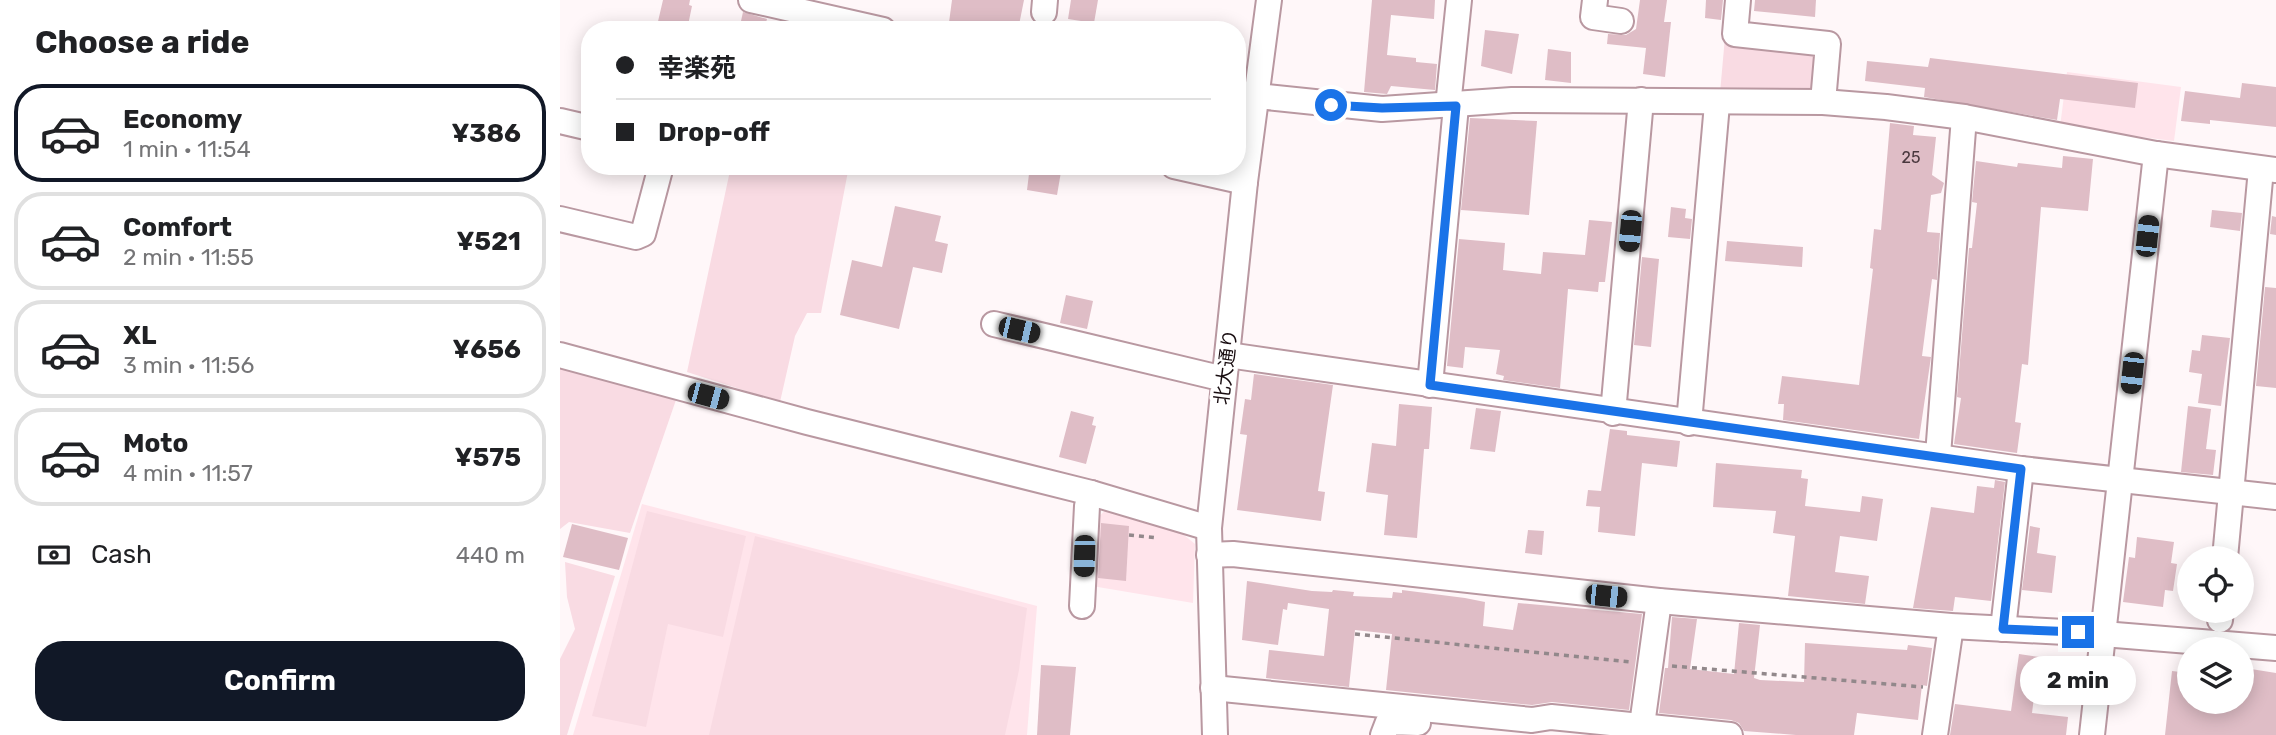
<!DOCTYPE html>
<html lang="en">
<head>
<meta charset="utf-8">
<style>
	:root { --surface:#fff; --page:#f6f6f6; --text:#202124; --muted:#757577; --line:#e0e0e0; --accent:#111827 }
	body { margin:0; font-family:Rubik,"Noto Sans JP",sans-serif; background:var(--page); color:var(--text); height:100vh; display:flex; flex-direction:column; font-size:26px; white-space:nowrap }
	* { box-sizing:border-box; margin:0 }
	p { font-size:23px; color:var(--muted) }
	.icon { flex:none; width:38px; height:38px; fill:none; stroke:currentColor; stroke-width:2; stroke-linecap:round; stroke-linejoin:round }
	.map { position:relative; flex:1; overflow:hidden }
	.sheet { display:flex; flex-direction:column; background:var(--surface); width:560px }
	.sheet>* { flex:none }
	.guide { position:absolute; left:21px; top:21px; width:665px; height:154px; border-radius:28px; box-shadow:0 4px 18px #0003; display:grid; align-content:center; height:154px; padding:0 35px; background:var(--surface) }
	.controls { position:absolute; left:1617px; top:546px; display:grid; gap:14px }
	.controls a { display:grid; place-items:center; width:77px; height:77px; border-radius:50%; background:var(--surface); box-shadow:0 4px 18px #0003; font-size:35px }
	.end { position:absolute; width:32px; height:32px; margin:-16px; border:9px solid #1a73e8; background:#fff; box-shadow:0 0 0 4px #fff }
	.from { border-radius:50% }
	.bubble { position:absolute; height:49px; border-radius:24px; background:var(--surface); box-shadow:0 4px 18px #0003; font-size:23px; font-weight:700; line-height:49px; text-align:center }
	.car { position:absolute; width:21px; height:42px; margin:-21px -10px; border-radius:9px; box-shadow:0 0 5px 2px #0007; background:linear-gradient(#222 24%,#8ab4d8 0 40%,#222 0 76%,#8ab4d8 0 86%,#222 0) }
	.guide b { display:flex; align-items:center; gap:24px; height:66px; font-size:26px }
	.guide b+b { border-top:2px solid var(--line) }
	.guide i { width:18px; height:18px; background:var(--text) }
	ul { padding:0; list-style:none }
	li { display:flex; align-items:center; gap:21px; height:98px; margin:0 14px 10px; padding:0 21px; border:4px solid var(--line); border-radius:28px }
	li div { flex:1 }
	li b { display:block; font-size:26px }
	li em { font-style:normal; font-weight:700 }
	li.current { border-color:var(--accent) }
	li>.icon { width:63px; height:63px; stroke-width:1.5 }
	h2 { padding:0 35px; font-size:32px; line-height:84px }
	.pay { display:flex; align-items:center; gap:18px; height:77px; padding:0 35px; font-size:26px }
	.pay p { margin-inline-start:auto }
	.primary-button { display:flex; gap:14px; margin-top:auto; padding:14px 35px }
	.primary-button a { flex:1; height:80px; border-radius:28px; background:var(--accent); color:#fff; font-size:28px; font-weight:700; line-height:80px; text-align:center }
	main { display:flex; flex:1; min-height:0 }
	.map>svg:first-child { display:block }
	.built { fill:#ffe4eb }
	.green { fill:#f9dbe3 }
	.building { fill:#dfbdc6 }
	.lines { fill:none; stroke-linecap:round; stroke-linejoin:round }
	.minor-casing { stroke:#b998a1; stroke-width:28 }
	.path { stroke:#92888b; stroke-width:3.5; stroke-dasharray:5 5; stroke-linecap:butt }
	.minor { stroke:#fff; stroke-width:24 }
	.route { stroke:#1a73e8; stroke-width:9 }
	.labels { text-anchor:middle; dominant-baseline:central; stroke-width:7; stroke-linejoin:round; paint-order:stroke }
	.number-label { font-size:16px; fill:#4a383e }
	.street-label { font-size:19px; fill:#180c10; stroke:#fff }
</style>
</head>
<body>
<main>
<section class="sheet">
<h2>Choose a ride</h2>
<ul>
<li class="current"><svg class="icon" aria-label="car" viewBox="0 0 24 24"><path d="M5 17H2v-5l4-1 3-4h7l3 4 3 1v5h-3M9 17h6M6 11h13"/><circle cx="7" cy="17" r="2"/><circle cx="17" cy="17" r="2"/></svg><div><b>Economy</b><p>1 min · 11:54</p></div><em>¥386</em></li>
<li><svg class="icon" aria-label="car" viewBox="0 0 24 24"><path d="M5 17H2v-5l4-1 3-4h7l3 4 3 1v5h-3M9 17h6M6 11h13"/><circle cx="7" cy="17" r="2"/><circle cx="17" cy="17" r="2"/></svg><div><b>Comfort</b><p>2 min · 11:55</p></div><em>¥521</em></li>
<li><svg class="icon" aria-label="car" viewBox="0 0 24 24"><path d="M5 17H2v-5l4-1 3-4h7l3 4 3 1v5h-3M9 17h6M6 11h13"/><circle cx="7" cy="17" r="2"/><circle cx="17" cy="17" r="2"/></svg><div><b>XL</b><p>3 min · 11:56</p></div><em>¥656</em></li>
<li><svg class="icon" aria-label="car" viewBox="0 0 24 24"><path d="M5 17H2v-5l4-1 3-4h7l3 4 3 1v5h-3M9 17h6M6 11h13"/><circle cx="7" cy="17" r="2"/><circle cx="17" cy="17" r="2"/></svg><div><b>Moto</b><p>4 min · 11:57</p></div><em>¥575</em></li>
</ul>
<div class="pay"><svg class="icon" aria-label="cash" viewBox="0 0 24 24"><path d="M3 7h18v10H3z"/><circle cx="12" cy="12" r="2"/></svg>Cash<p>440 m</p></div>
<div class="primary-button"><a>Confirm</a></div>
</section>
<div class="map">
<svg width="1716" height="735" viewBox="0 0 1716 735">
	<rect width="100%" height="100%" fill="#fff7f9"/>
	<g class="built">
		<polygon points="1507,72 1621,87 1614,141 1500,127"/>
		<polygon points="82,504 477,606 467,735 13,735"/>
		<polygon points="546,510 619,531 635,544 633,603 532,586 536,519"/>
	</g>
	<g class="green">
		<polygon points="1165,37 1257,51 1252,96 1160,93"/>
		<polygon points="171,166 289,166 261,313 247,313 235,336 220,402 127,372"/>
		<polygon points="0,367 117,397 70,533 9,522 0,529"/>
		<polygon points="87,511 186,536 163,637 108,624 86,727 32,716"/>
		<polygon points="195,536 467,608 459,670 445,735 149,735"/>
		<polygon points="5,562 55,576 7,735 0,735 0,659 15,629 7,597"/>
	</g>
	<g class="building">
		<polygon points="103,0 130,0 129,5 132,6 127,30 96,30"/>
		<polygon points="392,0 464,0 458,30 388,30"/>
		<polygon points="511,0 538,0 534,23 508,19"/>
		<polygon points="812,0 875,0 874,19 831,15 827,55 856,58 856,62 877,64 875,90 831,86 827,94 804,92"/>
		<polygon points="1080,0 1107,0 1104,22 1111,22 1105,77 1083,74 1086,48 1047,44 1048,34 1066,35 1076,29"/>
		<polygon points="1146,0 1163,0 1161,20 1145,18"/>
		<polygon points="1195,0 1256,0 1255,17 1194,11"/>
		<polygon points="183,12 207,19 204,30 179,30"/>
		<polygon points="925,30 959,34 952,74 921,66"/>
		<polygon points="988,49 1011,52 1011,83 985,80"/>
		<polygon points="1370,58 1578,83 1575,108 1500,99 1497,120 1364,97 1365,88 1305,81 1307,61 1368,67"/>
		<polygon points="1682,83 1716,87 1716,127 1650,120 1650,124 1621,121 1625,91 1680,98"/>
		<polygon points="910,118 977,121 969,215 901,210"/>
		<polygon points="1330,123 1354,126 1353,135 1376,137 1372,175 1384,183 1381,193 1371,195 1367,232 1380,233 1377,280 1372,279 1362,356 1371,357 1359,439 1223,420 1224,404 1218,404 1222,376 1299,385 1313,269 1310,268 1314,229 1321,230"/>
		<polygon points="1503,156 1533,159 1528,211 1481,207 1468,365 1462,364 1455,422 1461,423 1457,453 1394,444 1401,398 1397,397 1409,248 1412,248 1417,203 1412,202 1416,161 1457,167 1458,163 1502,168"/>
		<polygon points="470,166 502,166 497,195 467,190"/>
		<polygon points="335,206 381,216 375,241 388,244 382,273 353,267 339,329 280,315 292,260 322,267"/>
		<polygon points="1111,207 1126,209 1125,218 1132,219 1130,239 1108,237"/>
		<polygon points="1652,210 1682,213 1680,231 1650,227"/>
		<polygon points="1712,216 1716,217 1716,235 1710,234"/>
		<polygon points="1029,220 1052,222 1045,282 1039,282 1038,292 1008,289 1000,388 943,380 944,376 936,374 940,350 905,347 903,368 887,366 899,239 945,243 943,270 981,274 983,252 1025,255"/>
		<polygon points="1167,241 1243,247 1242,267 1165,261"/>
		<polygon points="1082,257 1099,259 1091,347 1074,345"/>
		<polygon points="1705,287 1716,288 1716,388 1696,386"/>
		<polygon points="506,295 533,301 527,329 500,323"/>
		<polygon points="1642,335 1670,338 1661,406 1638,403 1642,374 1629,372 1632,350 1640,351"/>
		<polygon points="694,374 773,385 758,491 765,492 761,521 677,510 687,435 680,434 685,399 691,400"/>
		<polygon points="839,404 872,407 869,449 864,449 857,538 824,535 828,495 806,492 812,443 836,446"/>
		<polygon points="1628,406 1651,409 1646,449 1656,450 1653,475 1621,472"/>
		<polygon points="916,408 941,411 935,452 910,449"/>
		<polygon points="511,411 534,417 532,425 536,426 526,464 499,457"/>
		<polygon points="1050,429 1067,431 1067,435 1120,441 1117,467 1082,463 1075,536 1038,532 1040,507 1026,506 1028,490 1041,491"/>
		<polygon points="1156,463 1242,470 1241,478 1248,479 1245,506 1300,512 1302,496 1323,499 1317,541 1280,536 1275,572 1309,576 1305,604 1228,596 1235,536 1213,533 1216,511 1153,507"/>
		<polygon points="1435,480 1445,482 1431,601 1395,597 1393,611 1353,608 1371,507 1414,513 1417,486 1434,488"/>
		<polygon points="541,523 569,526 566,581 538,578"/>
		<polygon points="12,524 68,538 59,570 3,557"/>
		<polygon points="1470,526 1480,528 1477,553 1496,556 1492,593 1462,590"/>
		<polygon points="968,530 984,531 982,555 965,553"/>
		<polygon points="1577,537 1614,542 1611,563 1617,564 1613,591 1605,590 1603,607 1563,602 1569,557 1575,558"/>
		<polygon points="687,581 752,591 772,592 773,590 794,592 793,596 832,598 833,592 842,593 842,590 905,598 925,602 923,626 953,630 958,603 1082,614 1069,710 992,702 972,705 826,690 832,634 795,630 789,687 706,678 709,650 764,656 769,609 728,603 727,610 723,609 718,645 682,640"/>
		<polygon points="1112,617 1137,619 1130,669 1174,674 1179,623 1200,625 1194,678 1200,680 1244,682 1245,643 1347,650 1348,645 1372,648 1367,686 1362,685 1358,720 1297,713 1294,735 1236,735 1184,731 1179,723 1171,720 1099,713 1105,668 1108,668"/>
		<polygon points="1459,654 1479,657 1472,713 1508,717 1506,735 1390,735 1395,704 1451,711"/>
		<polygon points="481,665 516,667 510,735 477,735"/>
		<polygon points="1691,669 1716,673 1716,735 1605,735 1612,671 1629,673 1629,702 1682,702 1682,680 1689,681"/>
	</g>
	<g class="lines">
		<g class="minor-casing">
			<g id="minor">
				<polyline points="191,0 323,30"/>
				<polyline points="1035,0 1033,17 1061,21"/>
				<polyline points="1178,0 1175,34 1268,44 1263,102"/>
				<polyline points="484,12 485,0"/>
				<polyline points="697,96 822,109 952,100 1263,102 1326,107 1404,117 1596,154 1716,170"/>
				<polyline points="888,106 899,0"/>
				<polyline points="0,121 30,128"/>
				<polyline points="614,166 685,182"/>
				<polyline points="0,219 76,237 83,234 101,166"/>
				<polyline points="434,324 664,379"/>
				<polyline points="0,355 247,422 531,493 649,528"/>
				<polyline points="668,355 1461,469 1716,497"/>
				<polyline points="870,385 896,106"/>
				<polyline points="1053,413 1081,100"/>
				<polyline points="1129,423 1157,104"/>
				<polyline points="1378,455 1404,117"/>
				<polyline points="649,555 673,554 1099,601 1391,626 1543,634 1716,648"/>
				<polyline points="1665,558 1701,169"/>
				<polyline points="522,606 527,506 531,493"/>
				<polyline points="1660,620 1661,611"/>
				<polyline points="1443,629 1461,469"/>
				<polyline points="653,688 972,720 991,717 1170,735"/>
				<polyline points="1082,725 1099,601"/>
				<polyline points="655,735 649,528 685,182 709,0"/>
				<polyline points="823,735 828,722 858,723"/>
				<polyline points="1375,735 1391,626"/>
				<polyline points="1532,735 1596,154"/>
			</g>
		</g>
		<g class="path">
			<polyline points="569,535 598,538"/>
			<polyline points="795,634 1070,662"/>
			<polyline points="1112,666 1363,687"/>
		</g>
		<use href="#minor" class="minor"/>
	</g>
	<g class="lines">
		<polyline class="route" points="771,105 822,108 896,106 870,385 1461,469 1443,629 1518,632"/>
	</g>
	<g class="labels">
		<g class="number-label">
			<text x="1351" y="157">25</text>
		</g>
		<g class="street-label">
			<text transform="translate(666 367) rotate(-83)">北大通り</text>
		</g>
	</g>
</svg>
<div class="controls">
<a><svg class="icon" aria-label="locate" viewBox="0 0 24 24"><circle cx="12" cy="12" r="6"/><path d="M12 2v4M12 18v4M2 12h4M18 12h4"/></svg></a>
<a><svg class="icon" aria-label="layers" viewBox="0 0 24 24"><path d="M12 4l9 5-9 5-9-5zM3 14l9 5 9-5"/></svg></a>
</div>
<i class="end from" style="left:771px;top:105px"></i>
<i class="end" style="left:1518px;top:632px"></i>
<div class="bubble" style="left:1460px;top:656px;width:116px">2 min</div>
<i class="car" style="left:1070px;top:231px;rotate:185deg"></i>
<i class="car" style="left:1587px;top:236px;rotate:6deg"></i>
<i class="car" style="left:459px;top:330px;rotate:103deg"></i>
<i class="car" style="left:1572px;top:373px;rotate:186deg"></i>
<i class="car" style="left:148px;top:396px;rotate:105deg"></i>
<i class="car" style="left:524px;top:556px;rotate:182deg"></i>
<i class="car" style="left:1046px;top:596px;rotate:96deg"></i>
<div class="guide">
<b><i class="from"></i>幸楽苑</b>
<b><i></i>Drop-off</b>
</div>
</div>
</main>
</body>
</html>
